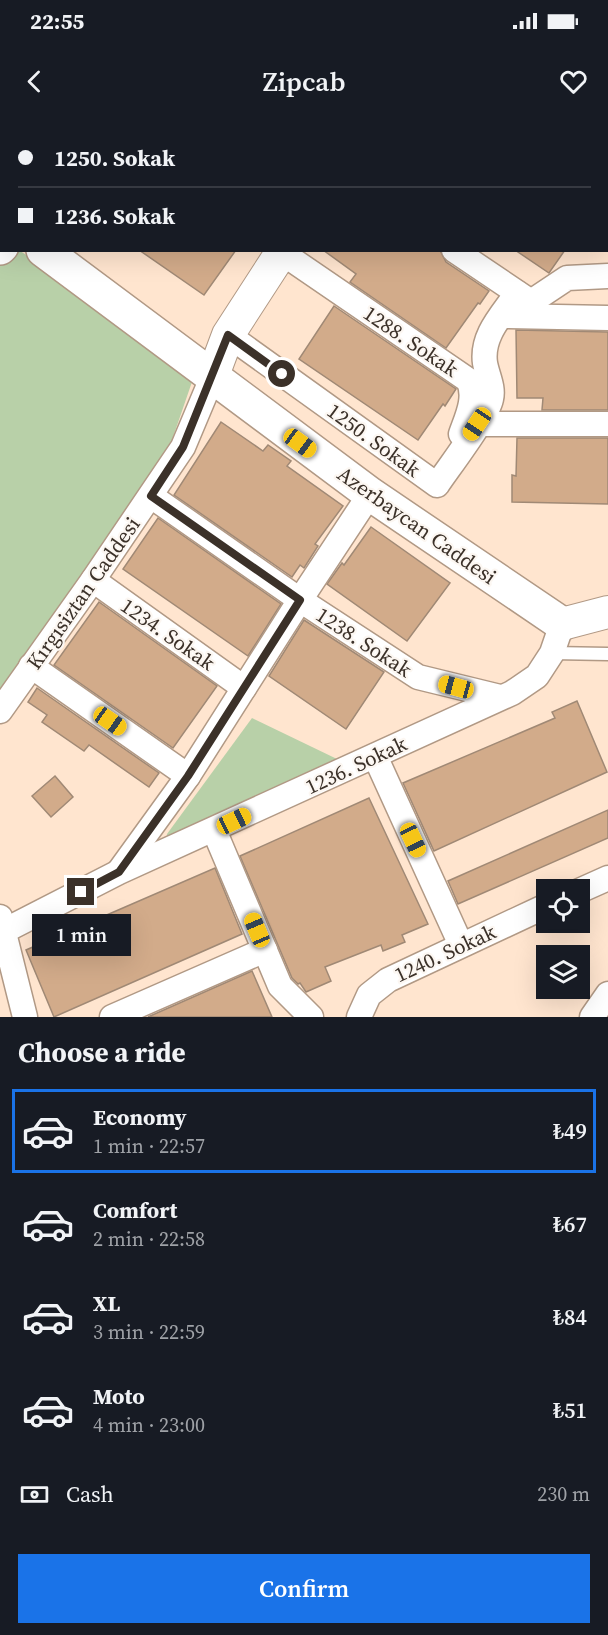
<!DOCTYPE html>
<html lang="en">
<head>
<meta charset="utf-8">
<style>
	:root { --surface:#171b24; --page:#20242c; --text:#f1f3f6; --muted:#9ea1a6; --line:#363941; --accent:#1a73e8 }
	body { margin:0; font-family:"Source Serif 4",serif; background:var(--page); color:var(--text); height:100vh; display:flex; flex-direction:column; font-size:22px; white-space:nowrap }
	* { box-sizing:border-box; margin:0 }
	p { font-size:20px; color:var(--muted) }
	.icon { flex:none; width:33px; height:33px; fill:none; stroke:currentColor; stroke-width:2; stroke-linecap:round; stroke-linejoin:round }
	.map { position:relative; height:897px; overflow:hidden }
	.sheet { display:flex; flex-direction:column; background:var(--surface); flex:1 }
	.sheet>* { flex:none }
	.top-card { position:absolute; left:0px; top:0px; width:609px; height:132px; box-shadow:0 6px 24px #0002; display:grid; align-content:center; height:132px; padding:0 18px; background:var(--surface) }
	.controls { position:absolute; left:536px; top:759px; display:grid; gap:12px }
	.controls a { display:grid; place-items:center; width:54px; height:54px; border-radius:0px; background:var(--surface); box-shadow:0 6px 24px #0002; font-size:30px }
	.end { position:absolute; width:27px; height:27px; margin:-14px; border:8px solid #3b3129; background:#fff; box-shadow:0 0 0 3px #fff }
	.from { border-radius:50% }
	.bubble { position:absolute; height:42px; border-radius:0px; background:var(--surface); box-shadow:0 6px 24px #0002; font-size:20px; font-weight:600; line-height:42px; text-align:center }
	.car { position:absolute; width:18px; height:36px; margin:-18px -9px; border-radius:8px; box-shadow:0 0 4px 2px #0007; background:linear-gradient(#f5c518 24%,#345 0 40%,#f5c518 0 76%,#345 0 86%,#f5c518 0) }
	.top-card b { display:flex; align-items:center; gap:21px; height:57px; font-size:22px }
	.top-card b+b { border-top:2px solid var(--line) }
	.top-card i { width:15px; height:15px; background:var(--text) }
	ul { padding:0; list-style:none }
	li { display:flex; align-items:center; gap:18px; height:84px; margin:0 12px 9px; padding:0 6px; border:3px solid transparent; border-radius:0px }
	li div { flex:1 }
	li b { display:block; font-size:22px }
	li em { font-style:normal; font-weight:600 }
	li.selected { border-color:var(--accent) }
	li>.icon { width:54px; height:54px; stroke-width:1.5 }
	h2 { padding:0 18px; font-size:27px; line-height:72px }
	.pay { display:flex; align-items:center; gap:15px; height:66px; padding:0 18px; font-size:22px }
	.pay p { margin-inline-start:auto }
	.button { display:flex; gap:12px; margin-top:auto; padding:12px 18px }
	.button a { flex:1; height:69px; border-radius:0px; background:var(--accent); color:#fff; font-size:24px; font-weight:600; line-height:69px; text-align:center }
	.status { display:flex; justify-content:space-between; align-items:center; height:42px; padding:0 30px; background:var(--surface); direction:ltr }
	.status svg { height:16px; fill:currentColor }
	header { display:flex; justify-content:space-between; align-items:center; height:78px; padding:0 18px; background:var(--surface); font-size:27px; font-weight:600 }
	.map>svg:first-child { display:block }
	.green { fill:#b8d0a8 }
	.building { fill:#d2ab8a; stroke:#a08975; stroke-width:1.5 }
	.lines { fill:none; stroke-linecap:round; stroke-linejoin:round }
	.service-casing { stroke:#b19985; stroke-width:15 }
	.minor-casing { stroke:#b19985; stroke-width:27 }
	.tertiary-casing { stroke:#b19985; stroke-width:34 }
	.secondary-casing { stroke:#b19985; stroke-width:36 }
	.service { stroke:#fff; stroke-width:12 }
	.minor { stroke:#fff; stroke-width:24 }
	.tertiary { stroke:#fff; stroke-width:32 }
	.secondary { stroke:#fff; stroke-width:33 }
	.route { stroke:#3b3129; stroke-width:8 }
	.labels { text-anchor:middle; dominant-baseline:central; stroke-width:4.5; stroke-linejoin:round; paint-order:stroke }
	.street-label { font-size:21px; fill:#3b3129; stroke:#fcf7f2 }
</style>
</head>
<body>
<div class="status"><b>22:55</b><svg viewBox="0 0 49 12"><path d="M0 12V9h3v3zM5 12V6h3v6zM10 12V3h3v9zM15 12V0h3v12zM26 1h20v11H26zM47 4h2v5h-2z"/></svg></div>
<header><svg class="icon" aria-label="back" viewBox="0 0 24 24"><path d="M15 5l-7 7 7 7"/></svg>Zipcab<svg class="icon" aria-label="heart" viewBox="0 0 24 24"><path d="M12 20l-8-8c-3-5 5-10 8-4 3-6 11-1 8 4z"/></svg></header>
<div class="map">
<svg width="608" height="897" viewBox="0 0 608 897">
	<rect width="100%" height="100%" fill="#ffe5cf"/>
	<g class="green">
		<polygon points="19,130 194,256 172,320 54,499 0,573 0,138 6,131"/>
		<polygon points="252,598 337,639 166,722 167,714"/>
	</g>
	<g class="building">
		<polygon points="139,130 236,130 204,175"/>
		<polygon points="323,130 440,130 446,142 489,171 480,184 478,183 446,228 350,162 356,154"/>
		<polygon points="515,130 565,130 549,153"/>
		<polygon points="334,186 456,269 445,286 443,284 418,320 299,239"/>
		<polygon points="516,210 608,212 608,290 542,290 543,278 517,278"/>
		<polygon points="221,302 263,331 268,325 291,341 287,346 343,386 315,424 318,426 304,448 300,445 292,457 174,375"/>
		<polygon points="517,318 608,318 608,384 512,382 512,355 516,356"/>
		<polygon points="158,398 281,484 248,536 123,449"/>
		<polygon points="371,407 450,463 407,521 327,464 342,443 344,445"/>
		<polygon points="99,482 217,566 173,628 54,545"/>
		<polygon points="304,500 384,552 346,609 269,556"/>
		<polygon points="37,568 159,653 149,667 89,625 84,631 42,602 47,595 28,582"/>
		<polygon points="577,581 607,652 434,731 403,663 555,598 552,592"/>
		<polygon points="55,656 73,677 51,697 32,676"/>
		<polygon points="369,678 428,804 402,815 405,822 383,831 381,825 325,847 331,861 306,872 300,863 298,864 292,858 240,736"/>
		<polygon points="608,690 608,718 458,784 448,761"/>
		<polygon points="215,748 242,814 54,897 26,830"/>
		<polygon points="252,851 272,897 148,897"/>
	</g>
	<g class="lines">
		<g class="service-casing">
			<polyline id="service" points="552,533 608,534"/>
		</g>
		<g class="minor-casing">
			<g id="minor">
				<polyline points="91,0 94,2"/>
				<polyline points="267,0 269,2"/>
				<polyline points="471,0 473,2"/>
				<polyline points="63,2 65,0"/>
				<polyline points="0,37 2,37"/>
				<path d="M 278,130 L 468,260 C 477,277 467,297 461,314"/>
				<polyline points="454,130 531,182 567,158 608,156"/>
				<polyline points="507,196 608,198"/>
				<path d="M 228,215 L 437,365 C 449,347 487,298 491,279 C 494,267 487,255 485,243 C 481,215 503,194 517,173"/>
				<polyline points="477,304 608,304"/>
				<polyline points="151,376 300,480 418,557 500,577"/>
				<polyline points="93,460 244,568"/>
				<polyline points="31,546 188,656"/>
				<polyline points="0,591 93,460 183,327 212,258"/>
				<polyline points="375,636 461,825"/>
				<polyline points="214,710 280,866 311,897"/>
				<polyline points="120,750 188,656 300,480 370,374"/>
				<polyline points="579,771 608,758"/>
				<polyline points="0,797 25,897"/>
				<polyline points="0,813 119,752 512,573 537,556 552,533 562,504"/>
				<polyline points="112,897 265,830"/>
				<polyline points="359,897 369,875 388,860 546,786"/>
				<polyline points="592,897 608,874"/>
			</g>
		</g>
		<g class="tertiary-casing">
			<g id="tertiary">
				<polyline points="366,2 367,0"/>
				<polyline points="212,258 228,215 283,130"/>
				<polyline points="562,504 608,492"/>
			</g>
		</g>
		<g class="secondary-casing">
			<g id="secondary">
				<polyline points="0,99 2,100"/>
				<polyline points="0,128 2,126"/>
				<polyline points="43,130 370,374 562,504"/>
			</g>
		</g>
		<use href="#service" class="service"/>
		<use href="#minor" class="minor"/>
		<use href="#tertiary" class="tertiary"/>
		<use href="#secondary" class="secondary"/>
	</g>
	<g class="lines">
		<polyline class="route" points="81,772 119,752 188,656 300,480 151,376 183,327 228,215 282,254"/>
	</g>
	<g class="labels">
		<g class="street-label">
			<text transform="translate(411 221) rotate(34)">1288. Sokak</text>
			<text transform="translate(374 320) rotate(36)">1250. Sokak</text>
			<text transform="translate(417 405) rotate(35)">Azerbaycan Caddesi</text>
			<text transform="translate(83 473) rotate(-55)">Kırgısiztan Caddesi</text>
			<text transform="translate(168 514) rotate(35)">1234. Sokak</text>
			<text transform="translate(364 522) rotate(33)">1238. Sokak</text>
			<text transform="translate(356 645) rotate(-25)">1236. Sokak</text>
			<text transform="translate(445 833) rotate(-25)">1240. Sokak</text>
		</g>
	</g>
</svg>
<div class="controls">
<a><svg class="icon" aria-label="locate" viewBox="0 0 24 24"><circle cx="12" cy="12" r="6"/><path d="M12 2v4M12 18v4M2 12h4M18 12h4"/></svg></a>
<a><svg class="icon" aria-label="layers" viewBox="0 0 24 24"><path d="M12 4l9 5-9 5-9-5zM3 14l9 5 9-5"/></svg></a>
</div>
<i class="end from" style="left:282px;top:254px"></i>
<i class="end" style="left:81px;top:772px"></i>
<div class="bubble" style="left:32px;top:794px;width:99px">1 min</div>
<i class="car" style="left:477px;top:304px;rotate:214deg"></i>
<i class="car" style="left:300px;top:323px;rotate:126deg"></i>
<i class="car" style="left:456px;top:567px;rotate:285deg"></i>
<i class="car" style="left:110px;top:601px;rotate:125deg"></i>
<i class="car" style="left:234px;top:701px;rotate:65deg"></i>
<i class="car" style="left:413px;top:720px;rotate:155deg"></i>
<i class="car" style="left:257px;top:810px;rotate:337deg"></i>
<div class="top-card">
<b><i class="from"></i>1250. Sokak</b>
<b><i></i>1236. Sokak</b>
</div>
</div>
<section class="sheet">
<h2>Choose a ride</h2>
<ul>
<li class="selected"><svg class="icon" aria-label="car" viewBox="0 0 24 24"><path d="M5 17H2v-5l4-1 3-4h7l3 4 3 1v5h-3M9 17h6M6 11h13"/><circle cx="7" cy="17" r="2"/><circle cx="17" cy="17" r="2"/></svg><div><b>Economy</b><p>1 min · 22:57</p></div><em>₺49</em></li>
<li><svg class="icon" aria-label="car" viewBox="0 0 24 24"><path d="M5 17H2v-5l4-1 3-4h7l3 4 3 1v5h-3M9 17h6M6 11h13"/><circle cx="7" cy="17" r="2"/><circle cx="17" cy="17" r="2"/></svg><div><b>Comfort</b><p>2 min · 22:58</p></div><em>₺67</em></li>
<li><svg class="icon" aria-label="car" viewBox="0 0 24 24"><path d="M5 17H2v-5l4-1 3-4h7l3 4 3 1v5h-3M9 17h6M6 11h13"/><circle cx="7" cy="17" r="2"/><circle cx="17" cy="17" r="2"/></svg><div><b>XL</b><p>3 min · 22:59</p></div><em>₺84</em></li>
<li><svg class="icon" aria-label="car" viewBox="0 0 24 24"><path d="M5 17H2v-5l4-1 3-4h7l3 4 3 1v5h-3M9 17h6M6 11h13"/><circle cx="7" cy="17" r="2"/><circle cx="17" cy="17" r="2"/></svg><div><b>Moto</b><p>4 min · 23:00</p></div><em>₺51</em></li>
</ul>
<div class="pay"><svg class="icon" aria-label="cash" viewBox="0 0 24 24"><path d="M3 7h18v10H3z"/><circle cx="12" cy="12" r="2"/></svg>Cash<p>230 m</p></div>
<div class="button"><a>Confirm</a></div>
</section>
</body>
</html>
